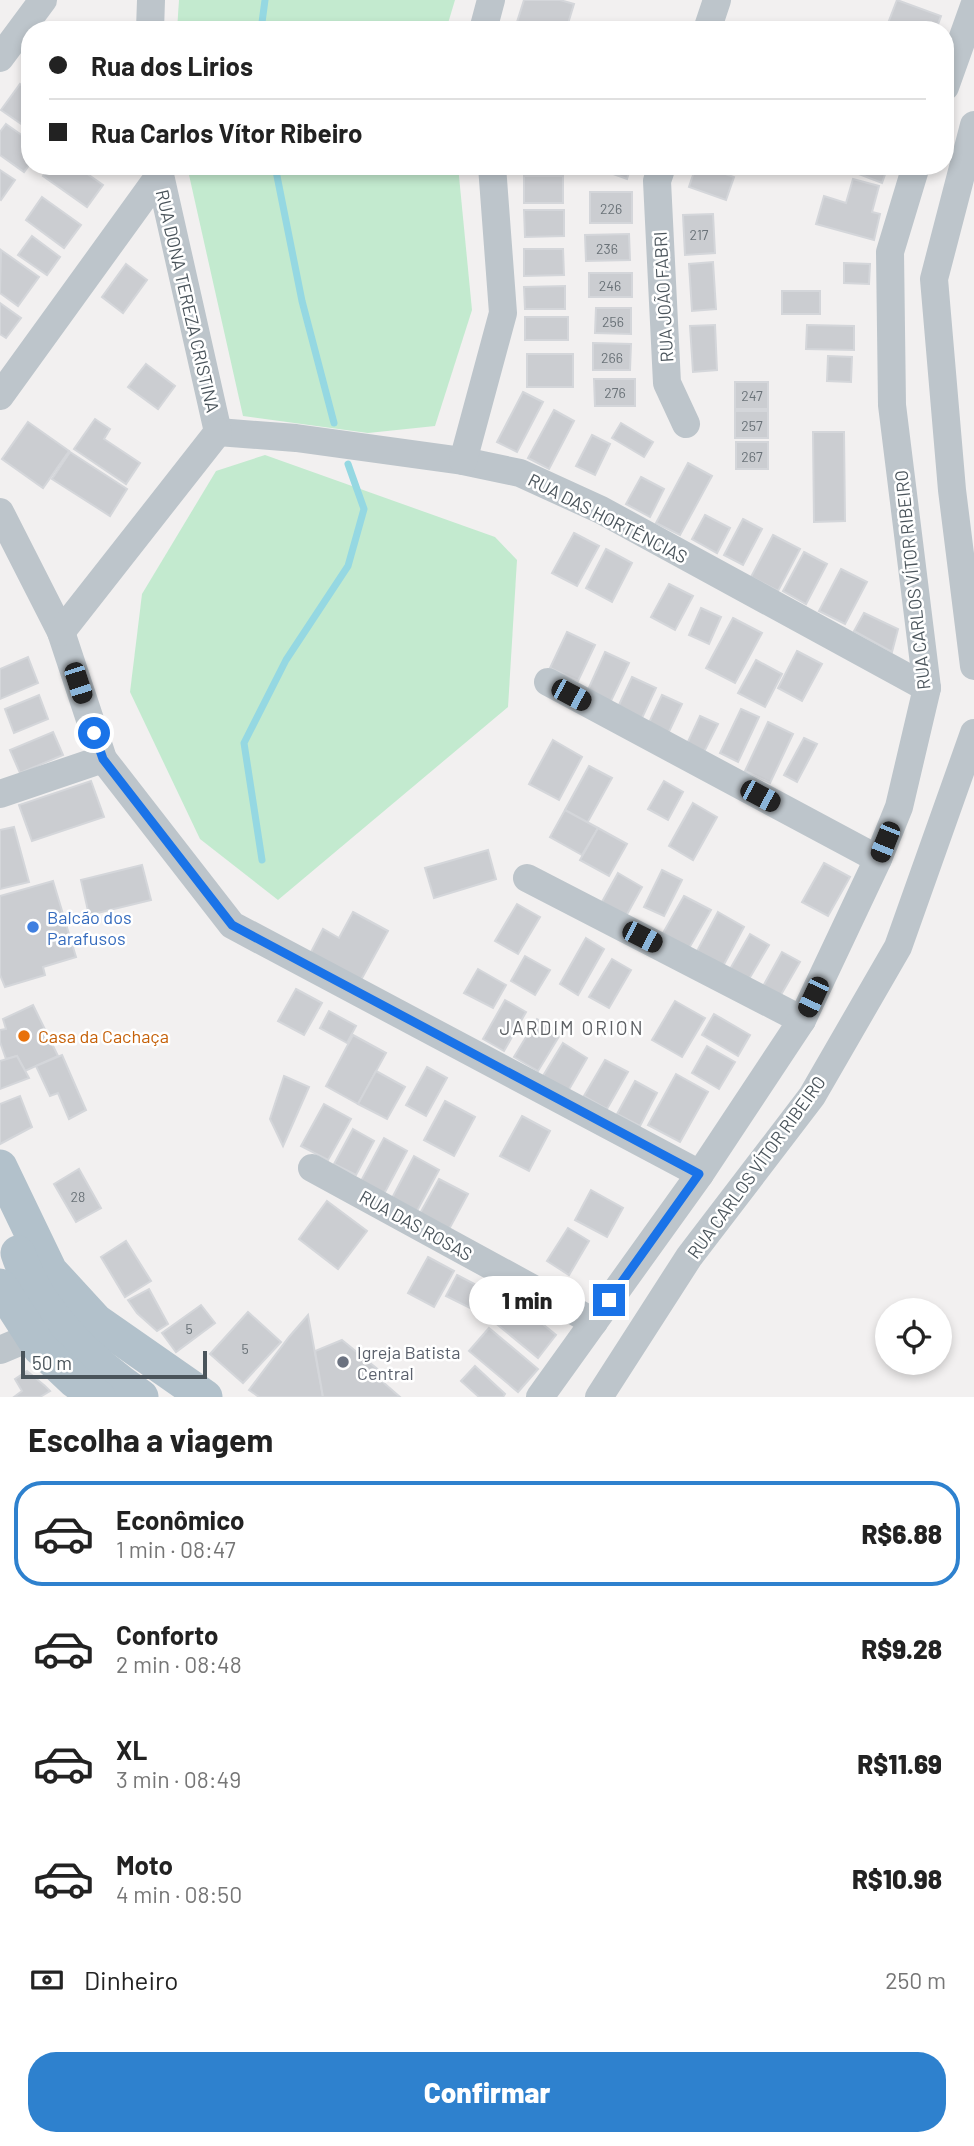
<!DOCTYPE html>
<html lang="pt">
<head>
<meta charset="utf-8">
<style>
	:root { --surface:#fff; --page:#f6f6f6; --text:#222; --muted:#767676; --line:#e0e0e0; --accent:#2e81ce }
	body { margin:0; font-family:Barlow,sans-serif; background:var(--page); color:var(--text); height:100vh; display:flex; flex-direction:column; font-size:26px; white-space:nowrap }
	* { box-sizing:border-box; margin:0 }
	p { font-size:23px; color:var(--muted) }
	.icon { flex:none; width:38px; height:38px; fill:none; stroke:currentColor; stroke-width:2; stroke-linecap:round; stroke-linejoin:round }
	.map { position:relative; height:1397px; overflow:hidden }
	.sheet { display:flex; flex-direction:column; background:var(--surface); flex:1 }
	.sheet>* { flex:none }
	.hud { position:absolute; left:21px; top:21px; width:933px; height:154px; border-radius:28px; box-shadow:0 4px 10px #0003; display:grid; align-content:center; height:154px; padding:0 28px; background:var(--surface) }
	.fabs { position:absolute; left:875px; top:1298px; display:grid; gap:14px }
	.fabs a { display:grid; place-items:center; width:77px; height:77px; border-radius:50%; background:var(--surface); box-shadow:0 4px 10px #0003; font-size:35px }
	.scale { position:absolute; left:21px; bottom:18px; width:186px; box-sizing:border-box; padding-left:7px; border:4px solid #4a545b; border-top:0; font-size:19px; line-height:24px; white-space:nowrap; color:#4a545b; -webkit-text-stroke:5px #fff; paint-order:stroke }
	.end { position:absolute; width:32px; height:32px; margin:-16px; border:9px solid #1a73e8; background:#fff; box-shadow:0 0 0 4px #fff }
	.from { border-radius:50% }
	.bubble { position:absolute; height:49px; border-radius:24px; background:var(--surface); box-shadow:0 4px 10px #0003; font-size:23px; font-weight:800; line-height:49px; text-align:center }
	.car { position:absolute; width:21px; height:42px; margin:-21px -10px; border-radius:9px; box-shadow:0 0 5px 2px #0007; background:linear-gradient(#222 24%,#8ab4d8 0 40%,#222 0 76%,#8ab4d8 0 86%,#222 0) }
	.hud b { display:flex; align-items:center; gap:24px; height:66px; font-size:26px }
	.hud b+b { border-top:2px solid var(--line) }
	.hud i { width:18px; height:18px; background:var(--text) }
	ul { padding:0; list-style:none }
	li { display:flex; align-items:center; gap:21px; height:105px; margin:0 14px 10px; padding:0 14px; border:4px solid transparent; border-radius:28px }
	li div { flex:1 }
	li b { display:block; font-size:26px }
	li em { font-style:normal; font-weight:800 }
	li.active { border-color:var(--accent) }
	li>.icon { width:63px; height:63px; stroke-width:1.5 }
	h2 { padding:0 28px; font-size:32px; line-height:84px }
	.pay { display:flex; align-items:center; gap:18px; height:77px; padding:0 28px; font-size:26px }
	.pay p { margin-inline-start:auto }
	.button { display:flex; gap:14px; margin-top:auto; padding:14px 28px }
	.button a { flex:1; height:80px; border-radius:28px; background:var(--accent); color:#fff; font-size:28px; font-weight:800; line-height:80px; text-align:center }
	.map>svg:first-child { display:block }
	.green { fill:#c3eacf }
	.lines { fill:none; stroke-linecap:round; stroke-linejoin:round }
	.stream { stroke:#95d8e2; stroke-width:7 }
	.building { fill:#cbcdd1; stroke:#d4d6da; stroke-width:2 }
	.minor { stroke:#bdc5cb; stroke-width:28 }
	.major { stroke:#b2c1cb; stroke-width:35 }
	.route { stroke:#1a73e8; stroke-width:9 }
	.shop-dot { fill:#3f7fe0; stroke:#fff; stroke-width:2.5 }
	.food-dot { fill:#e8710a; stroke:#fff; stroke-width:2.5 }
	.worship-dot { fill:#6b7280; stroke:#fff; stroke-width:2.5 }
	.labels { text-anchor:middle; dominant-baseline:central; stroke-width:5; stroke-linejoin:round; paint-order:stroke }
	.number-label { font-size:14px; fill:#6a7278 }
	.street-label { font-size:18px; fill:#4a545b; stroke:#fff }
	.shop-label { font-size:18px; fill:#366cbe; stroke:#fff; text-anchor:start }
	.food-label { font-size:18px; fill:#c56008; stroke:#fff; text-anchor:start }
	.worship-label { font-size:18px; fill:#5b616d; stroke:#fff; text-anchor:start }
	.neighbourhood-label { font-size:19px; letter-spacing:2px; fill:#5d6064; stroke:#fff }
</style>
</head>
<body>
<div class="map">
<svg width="974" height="1397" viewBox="0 0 974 1397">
	<rect width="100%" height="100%" fill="#f2f0f0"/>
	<g class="green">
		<polygon points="179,0 455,0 446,30 177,30"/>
		<polygon points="187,166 458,166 472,310 435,426 368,433 243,416"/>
		<polygon points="265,455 495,537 517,560 508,707 278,900 200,839 130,692 142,594 216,471"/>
	</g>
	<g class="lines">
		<g class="stream">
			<polyline points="261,30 265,0"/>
			<polyline points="275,166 302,301 334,423"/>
			<polyline points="262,860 244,743 286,660 348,566 364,509 348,464"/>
		</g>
	</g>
	<g class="building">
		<polygon points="524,0 560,0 574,4 566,30 545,30 517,22"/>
		<polygon points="897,0 941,16 936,30 898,30 887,26"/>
		<polygon points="20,84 30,91 30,130 1,110"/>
		<polygon points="6,124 30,141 30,164 24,172 0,155 0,132"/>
		<polygon points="50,166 76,166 103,185 87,207 43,176"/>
		<polygon points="591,166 631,166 627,179"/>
		<polygon points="696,166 703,166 734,177 726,200 689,187"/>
		<polygon points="838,166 888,166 882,183"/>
		<polygon points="0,170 15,180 1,200 0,199"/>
		<rect x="524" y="176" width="39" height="27"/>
		<polygon points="853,179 879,186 872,212 880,214 874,240 816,224 824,196 846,203"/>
		<rect x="590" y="192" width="42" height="31"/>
		<polygon points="42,197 81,225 64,248 26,220"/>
		<polygon points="524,210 564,210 564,236 525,237"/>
		<polygon points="713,214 715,253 685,255 683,215"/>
		<polygon points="629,234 630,260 586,261 585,235"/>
		<polygon points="32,236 60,257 47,275 18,255"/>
		<polygon points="524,249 563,249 564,275 524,276"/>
		<polygon points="1,250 39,277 18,306 0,293"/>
		<polygon points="713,262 716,309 692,311 689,264"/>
		<polygon points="844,263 870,264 869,284 844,283"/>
		<polygon points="126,264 147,280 123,313 102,297"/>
		<rect x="589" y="273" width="43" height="24"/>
		<polygon points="565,286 565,309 525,309 524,287"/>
		<rect x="782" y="291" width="38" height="23"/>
		<polygon points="0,303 21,318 6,338 0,334"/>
		<polygon points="596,308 631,308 631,334 595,333"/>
		<rect x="525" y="317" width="43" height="23"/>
		<polygon points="715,325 717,370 693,372 690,326"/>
		<polygon points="807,325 854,326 854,350 806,349"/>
		<polygon points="593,343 631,344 630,370 593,370"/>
		<rect x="527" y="354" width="46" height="33"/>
		<polygon points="828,356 852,357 851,382 827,381"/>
		<polygon points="146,364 175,386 158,409 128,387"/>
		<polygon points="594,379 635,379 635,406 595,406"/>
		<rect x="735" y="382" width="33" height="27"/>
		<polygon points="523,392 543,402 517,452 497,442"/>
		<polygon points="554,410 574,421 549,469 528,458"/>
		<rect x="735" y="411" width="33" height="27"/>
		<polygon points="95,419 110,429 104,439 140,463 126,484 74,449"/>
		<polygon points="28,422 69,451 43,488 2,459"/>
		<polygon points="621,423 653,442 644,457 612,438"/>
		<polygon points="813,432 844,432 845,521 814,522"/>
		<polygon points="592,435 610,444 595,475 576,466"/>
		<rect x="736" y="442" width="32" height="27"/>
		<polygon points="70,452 127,489 110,516 52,479"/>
		<polygon points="688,463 712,476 680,535 656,523"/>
		<polygon points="641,477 664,489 650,517 626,504"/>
		<polygon points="705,515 730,528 717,553 692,539"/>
		<polygon points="743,519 762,529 743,565 724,555"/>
		<polygon points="574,533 599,546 577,586 552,573"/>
		<polygon points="773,535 800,549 778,591 751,577"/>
		<polygon points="606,549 632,563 612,602 586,588"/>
		<polygon points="804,552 827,564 806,604 783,591"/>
		<polygon points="841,569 867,582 845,624 819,611"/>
		<polygon points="669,584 693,596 675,630 651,617"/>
		<polygon points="701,608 721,617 709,644 689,635"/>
		<polygon points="864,613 898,629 892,652 854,631"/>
		<polygon points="733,618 762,633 735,683 706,668"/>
		<polygon points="567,632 595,645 578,681 550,668"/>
		<polygon points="797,651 822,664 802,701 778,688"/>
		<polygon points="605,652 629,663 610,703 587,692"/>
		<polygon points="28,657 38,683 0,699 0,669"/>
		<polygon points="756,660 782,674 765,707 738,693"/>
		<polygon points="632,677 656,688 642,718 618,707"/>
		<polygon points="39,695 48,719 14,733 5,709"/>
		<polygon points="662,695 682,704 666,738 646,729"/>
		<polygon points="741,709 759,717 738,762 720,753"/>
		<polygon points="700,716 718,724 703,754 686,746"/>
		<polygon points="768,722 793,734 770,783 745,771"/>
		<polygon points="53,732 63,755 20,773 10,750"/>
		<polygon points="804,738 817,744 797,782 784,775"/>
		<polygon points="553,740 582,757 559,800 529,784"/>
		<polygon points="589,766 612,778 587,823 565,810"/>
		<polygon points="91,781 104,817 32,841 19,805"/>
		<polygon points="664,781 683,792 668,820 648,809"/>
		<polygon points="693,803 717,817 693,860 669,846"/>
		<polygon points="565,810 598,828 582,855 550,837"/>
		<polygon points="14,827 29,882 0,889 0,830"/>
		<polygon points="598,828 627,844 609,876 580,860"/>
		<polygon points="488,850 496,879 434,898 425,868"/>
		<polygon points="824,863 850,877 828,916 802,902"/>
		<polygon points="142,865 151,900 89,915 81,880"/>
		<polygon points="662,870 682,880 664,916 644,907"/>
		<polygon points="618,873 642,887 626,916 602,902"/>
		<polygon points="53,881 76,957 43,967 45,975 5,987 0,975 0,896"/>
		<polygon points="684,896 711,910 688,950 662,935"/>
		<polygon points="517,904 540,917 518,954 495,941"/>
		<polygon points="353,912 388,931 361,980 310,954 323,929 339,938"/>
		<polygon points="718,912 744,927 722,968 696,953"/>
		<polygon points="750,934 769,945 749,979 730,969"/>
		<polygon points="586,938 604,949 578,995 560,984"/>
		<polygon points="782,952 800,962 778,1000 761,990"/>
		<polygon points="525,956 550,970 535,995 511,981"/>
		<polygon points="612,959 631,970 609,1008 589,997"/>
		<polygon points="478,969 506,985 493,1008 464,993"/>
		<polygon points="296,989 322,1003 304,1035 278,1021"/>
		<polygon points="505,1000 526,1012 504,1051 483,1039"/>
		<polygon points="675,1001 705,1018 682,1057 652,1040"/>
		<polygon points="33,1005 58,1056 25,1071 17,1056 6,1059 0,1042 0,1030 6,1029 3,1019"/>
		<polygon points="329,1011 356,1026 347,1043 320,1028"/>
		<polygon points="714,1014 750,1035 738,1056 702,1035"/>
		<polygon points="537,1019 561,1033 538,1071 514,1057"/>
		<polygon points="353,1035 386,1053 358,1104 326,1086"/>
		<polygon points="563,1043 587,1058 568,1091 543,1076"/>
		<polygon points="707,1046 735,1062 719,1089 692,1073"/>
		<polygon points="62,1055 86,1110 69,1119 58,1093 50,1096 36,1066"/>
		<polygon points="17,1056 29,1078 0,1089 0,1061"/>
		<polygon points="605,1060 628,1072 607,1109 584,1096"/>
		<polygon points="427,1067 447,1078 426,1116 406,1105"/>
		<polygon points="376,1071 405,1087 387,1119 358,1104"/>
		<polygon points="676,1074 708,1092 680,1142 648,1125"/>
		<polygon points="284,1076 309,1087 283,1146 270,1119"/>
		<polygon points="635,1081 657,1093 640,1126 617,1114"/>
		<polygon points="20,1096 32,1127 0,1144 0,1104"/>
		<polygon points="445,1101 475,1117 454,1156 424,1140"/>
		<polygon points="324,1104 351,1119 328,1160 301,1146"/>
		<polygon points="522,1116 550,1131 529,1171 500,1156"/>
		<polygon points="353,1129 374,1141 356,1175 334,1164"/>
		<polygon points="384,1138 407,1151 384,1194 361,1181"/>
		<polygon points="414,1156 439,1170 417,1211 392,1198"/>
		<polygon points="79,1169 101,1208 76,1222 54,1184"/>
		<polygon points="439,1179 468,1194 447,1233 418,1217"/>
		<polygon points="591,1190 623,1208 607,1237 575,1220"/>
		<polygon points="327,1201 367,1231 338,1269 299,1239"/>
		<polygon points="568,1228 589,1241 569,1275 547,1261"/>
		<polygon points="126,1241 151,1281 125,1297 101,1257"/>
		<polygon points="428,1257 454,1271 434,1307 408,1293"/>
		<polygon points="457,1275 484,1289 474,1310 446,1296"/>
		<polygon points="149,1289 168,1324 157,1331 137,1313 128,1300"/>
		<polygon points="511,1298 556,1335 538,1358 493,1321"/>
		<polygon points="201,1305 215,1323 176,1352 162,1333"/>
		<polygon points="248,1312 281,1342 243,1383 210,1354"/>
		<polygon points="308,1315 323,1397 259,1397 249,1390 289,1337"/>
		<polygon points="489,1328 538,1369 518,1392 469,1351"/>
		<polygon points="342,1340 381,1372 377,1377 400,1397 323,1397 315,1351"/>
		<polygon points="475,1366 505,1394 503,1397 479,1397 461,1381"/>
		<polygon points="27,1371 45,1386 50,1391 40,1397 14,1397 22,1391 15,1379"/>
	</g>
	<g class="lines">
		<g class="minor">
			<polyline points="150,30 151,0"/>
			<polyline points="483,30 491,0"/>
			<polyline points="707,30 717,0"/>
			<polyline points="0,58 43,0"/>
			<polyline points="945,87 974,6"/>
			<polyline points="974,125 934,279 952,490 974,666"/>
			<polyline points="158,166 218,432"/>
			<polyline points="662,166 657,181 667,383 686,424"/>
			<polyline points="0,396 159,176"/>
			<polyline points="218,432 296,438 463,461 520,473 601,510 927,688"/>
			<polyline points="463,461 503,313 492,166"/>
			<polyline points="0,512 61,632 103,759 232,925 700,1174"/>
			<polyline points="61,632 218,432"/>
			<polyline points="548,682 878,859"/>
			<polyline points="0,794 103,759"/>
			<polyline points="527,878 802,1020"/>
			<polyline points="312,1168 594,1322"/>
			<polyline points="0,1350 31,1337"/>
			<polyline points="540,1397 700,1174 802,1020 878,859 899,807 927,688 892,405 890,252 916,166"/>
			<polyline points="599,1397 689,1257 812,1096 898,947 974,733"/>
		</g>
		<g class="major">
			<polyline points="0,1167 50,1271 96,1321 205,1397"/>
			<path d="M 18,1253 C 38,1314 89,1361 141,1397"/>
			<polyline points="0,1286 40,1348 75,1381 98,1397"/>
		</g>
	</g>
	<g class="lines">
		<polyline class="route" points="94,733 103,759 232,925 699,1174 609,1300"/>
	</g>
	<circle class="shop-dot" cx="33" cy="927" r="7"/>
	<circle class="food-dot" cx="24" cy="1036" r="7"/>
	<circle class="worship-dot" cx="343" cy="1362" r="7"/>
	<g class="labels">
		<g class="number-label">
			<text x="611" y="208">226</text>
			<text x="699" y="234">217</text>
			<text x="607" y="248">236</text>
			<text x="610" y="285">246</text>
			<text x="613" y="321">256</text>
			<text x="612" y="357">266</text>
			<text x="615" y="392">276</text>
			<text x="752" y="395">247</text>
			<text x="752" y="425">257</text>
			<text x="752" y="456">267</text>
			<text x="78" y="1196">28</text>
			<text x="189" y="1328">5</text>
			<text x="245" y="1348">5</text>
		</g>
		<g class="street-label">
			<text transform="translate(663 297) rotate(-93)">RUA JOÃO FABRI</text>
			<text transform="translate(188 301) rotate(77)">RUA DONA TEREZA CRISTINA</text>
			<text transform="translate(608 518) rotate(27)">RUA DAS HORTÊNCIAS</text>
			<text transform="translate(912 580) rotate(-96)">RUA CARLOS VÍTOR RIBEIRO</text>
			<text transform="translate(756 1167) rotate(-54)">RUA CARLOS VÍTOR RIBEIRO</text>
			<text transform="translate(416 1225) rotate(29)">RUA DAS ROSAS</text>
		</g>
		<g class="shop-label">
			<text x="47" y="917">Balcão dos<tspan x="47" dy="21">Parafusos</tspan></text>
		</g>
		<g class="food-label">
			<text x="38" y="1036">Casa da Cachaça</text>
		</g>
		<g class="worship-label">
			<text x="357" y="1352">Igreja Batista<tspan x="357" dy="21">Central</tspan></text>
		</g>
		<g class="neighbourhood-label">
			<text x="572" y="1027">JARDIM ORION</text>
		</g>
	</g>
</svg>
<div class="fabs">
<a><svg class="icon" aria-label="locate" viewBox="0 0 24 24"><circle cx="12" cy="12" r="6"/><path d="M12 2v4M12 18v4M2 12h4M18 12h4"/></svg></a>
</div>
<div class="scale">50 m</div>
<i class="end from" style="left:94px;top:733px"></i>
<i class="end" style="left:609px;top:1300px"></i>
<div class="bubble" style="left:469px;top:1276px;width:116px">1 min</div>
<i class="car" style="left:78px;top:683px;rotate:162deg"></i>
<i class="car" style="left:571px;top:695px;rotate:118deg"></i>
<i class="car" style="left:760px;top:796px;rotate:118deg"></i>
<i class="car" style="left:885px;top:842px;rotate:202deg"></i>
<i class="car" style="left:642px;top:937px;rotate:117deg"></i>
<i class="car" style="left:813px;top:997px;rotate:205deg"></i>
<div class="hud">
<b><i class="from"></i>Rua dos Lirios</b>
<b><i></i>Rua Carlos Vítor Ribeiro</b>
</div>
</div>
<section class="sheet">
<h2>Escolha a viagem</h2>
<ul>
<li class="active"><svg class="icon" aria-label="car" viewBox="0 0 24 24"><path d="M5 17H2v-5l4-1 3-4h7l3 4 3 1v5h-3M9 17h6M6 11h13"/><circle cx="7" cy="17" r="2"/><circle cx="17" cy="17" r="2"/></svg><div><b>Econômico</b><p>1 min · 08:47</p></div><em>R$6.88</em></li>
<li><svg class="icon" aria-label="car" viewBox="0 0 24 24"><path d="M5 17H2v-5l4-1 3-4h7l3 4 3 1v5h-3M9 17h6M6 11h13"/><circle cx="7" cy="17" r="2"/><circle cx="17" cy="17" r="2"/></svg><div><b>Conforto</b><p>2 min · 08:48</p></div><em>R$9.28</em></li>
<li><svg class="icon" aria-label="car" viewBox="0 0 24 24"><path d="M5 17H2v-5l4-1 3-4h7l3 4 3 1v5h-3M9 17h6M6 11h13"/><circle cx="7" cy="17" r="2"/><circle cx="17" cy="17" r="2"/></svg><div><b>XL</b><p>3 min · 08:49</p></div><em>R$11.69</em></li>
<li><svg class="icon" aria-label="car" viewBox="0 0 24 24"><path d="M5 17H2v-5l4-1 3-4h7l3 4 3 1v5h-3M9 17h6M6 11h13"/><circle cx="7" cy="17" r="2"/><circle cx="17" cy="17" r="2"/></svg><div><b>Moto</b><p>4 min · 08:50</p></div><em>R$10.98</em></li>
</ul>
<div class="pay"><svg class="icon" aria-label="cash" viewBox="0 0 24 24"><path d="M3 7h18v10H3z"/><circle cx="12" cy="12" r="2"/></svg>Dinheiro<p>250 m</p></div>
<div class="button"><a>Confirmar</a></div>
</section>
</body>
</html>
